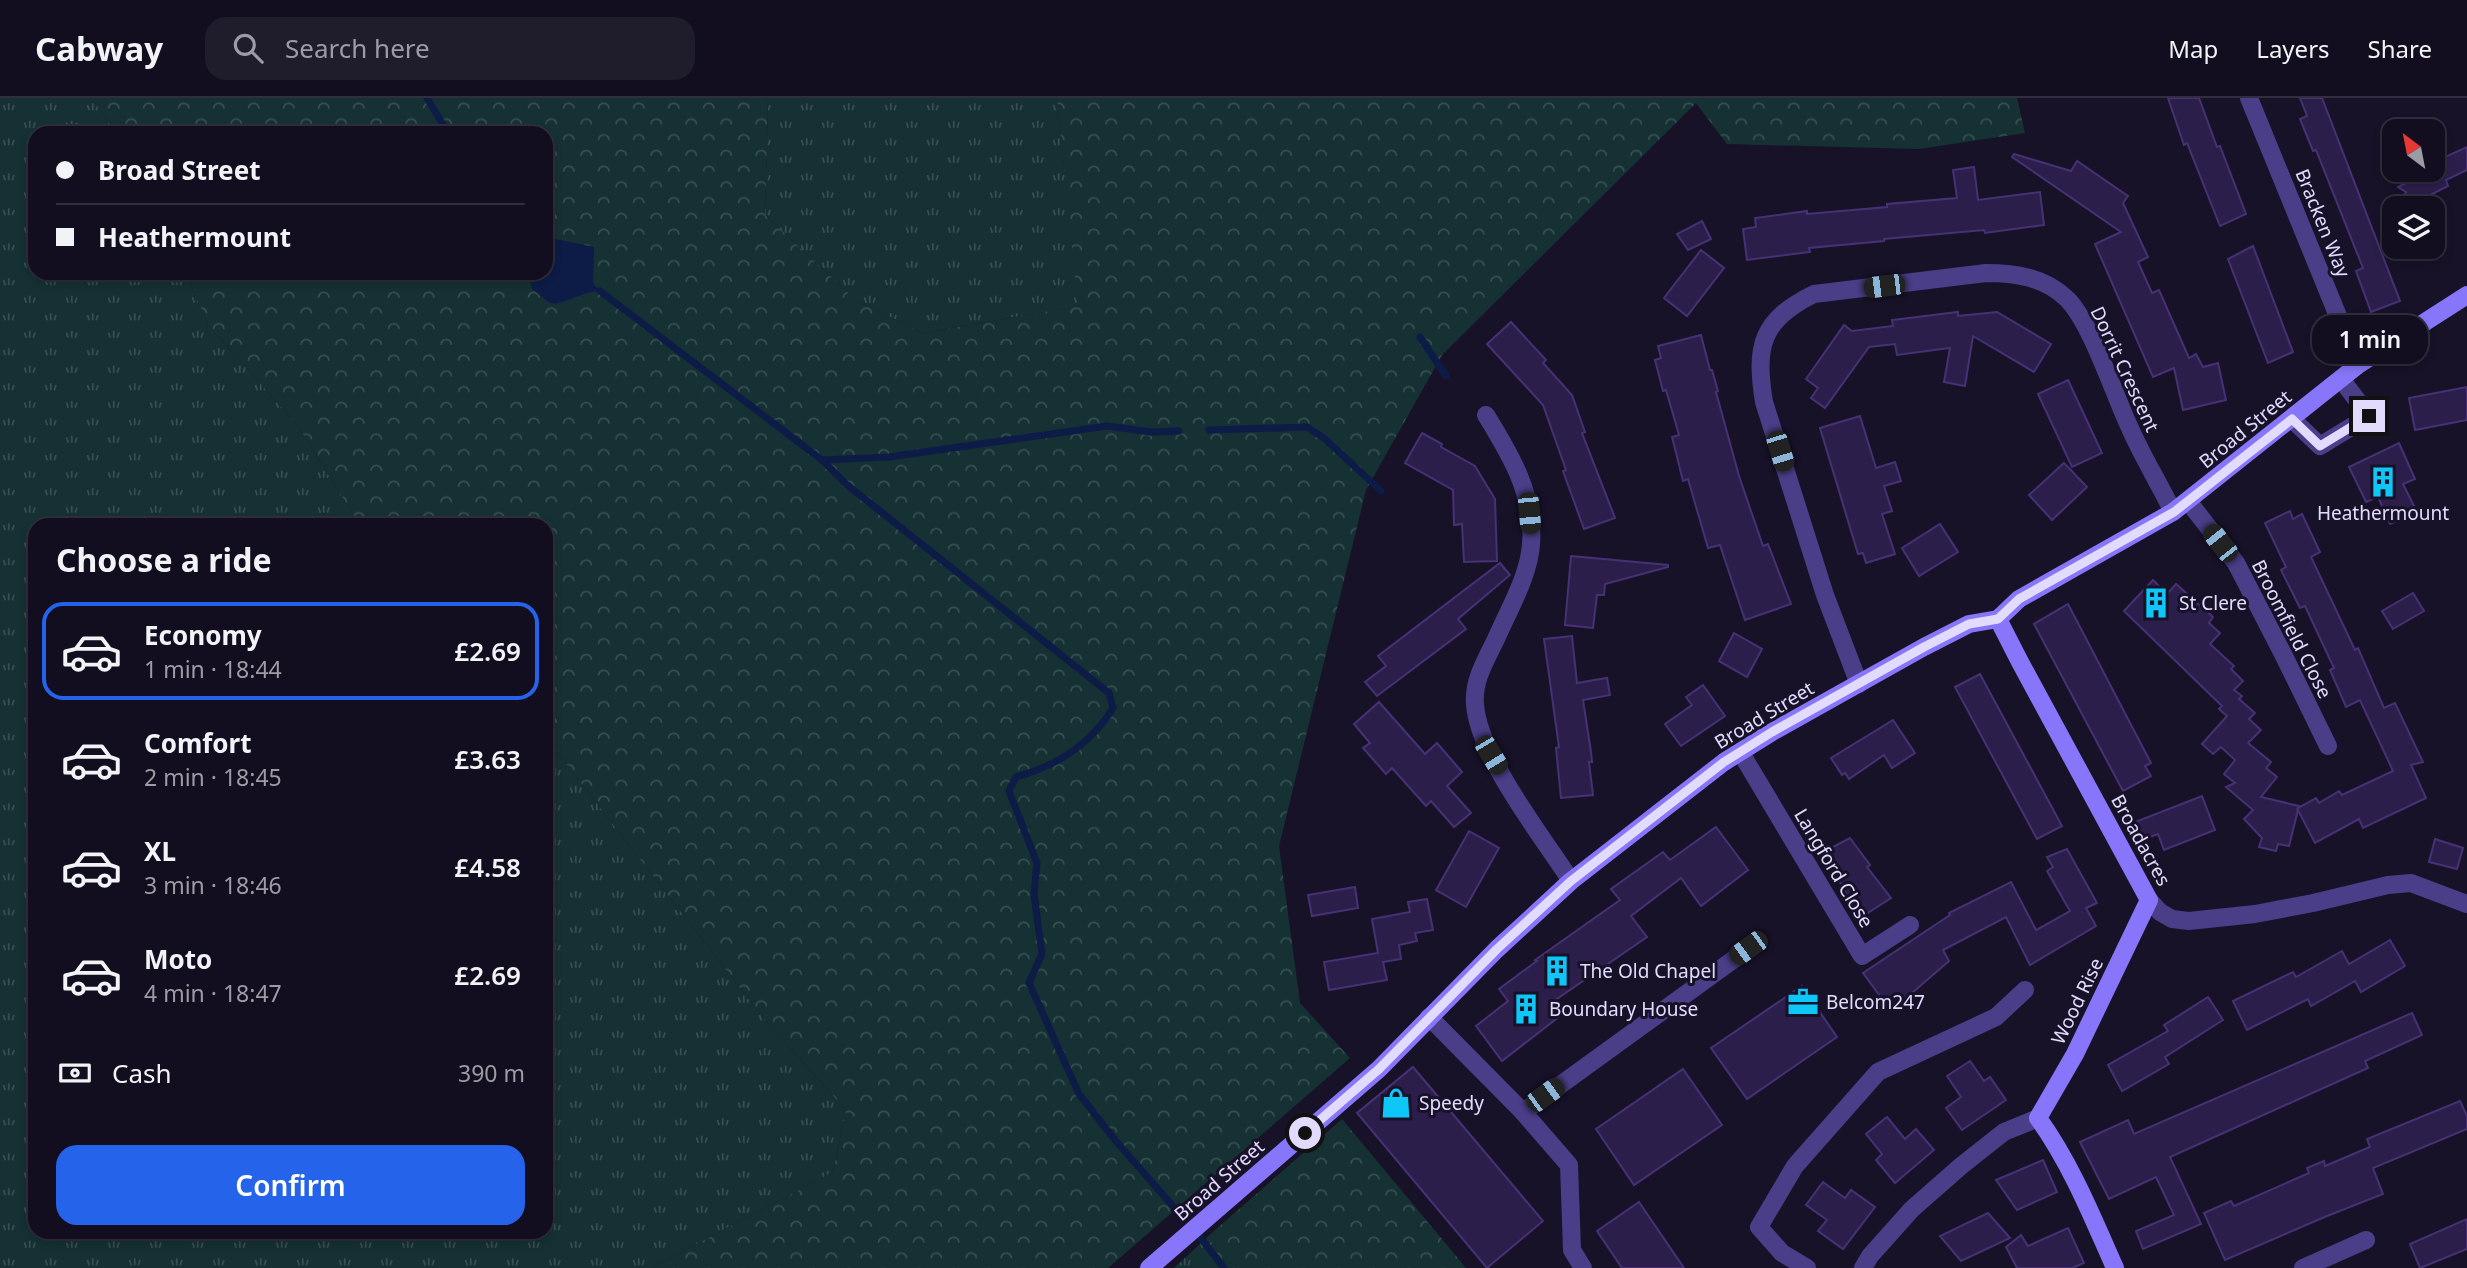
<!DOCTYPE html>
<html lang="en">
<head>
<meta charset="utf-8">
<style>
	:root { --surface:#120e1f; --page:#1f1c2c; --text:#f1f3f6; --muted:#9c9ca4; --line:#312e3d; --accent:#2563eb }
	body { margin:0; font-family:"Noto Sans",sans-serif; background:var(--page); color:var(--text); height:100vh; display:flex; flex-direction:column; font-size:26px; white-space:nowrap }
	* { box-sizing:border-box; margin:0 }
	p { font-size:23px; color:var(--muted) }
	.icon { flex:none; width:38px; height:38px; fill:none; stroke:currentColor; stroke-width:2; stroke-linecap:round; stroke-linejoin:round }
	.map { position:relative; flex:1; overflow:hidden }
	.side { position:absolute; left:28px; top:420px; width:525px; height:721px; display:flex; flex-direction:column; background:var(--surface); border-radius:21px; box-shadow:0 4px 10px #0003,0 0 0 2px var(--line) }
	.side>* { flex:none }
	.banner { position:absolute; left:28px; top:28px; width:525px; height:154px; border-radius:21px; box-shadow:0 4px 10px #0003,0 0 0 2px var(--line); display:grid; align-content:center; height:154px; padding:0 28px; background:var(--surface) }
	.needle { width:46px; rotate:328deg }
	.tools { position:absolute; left:2382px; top:21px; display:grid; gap:14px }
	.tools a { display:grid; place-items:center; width:63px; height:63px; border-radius:14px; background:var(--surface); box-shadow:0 4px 10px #0003,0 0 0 2px var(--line); font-size:35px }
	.end { position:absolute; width:32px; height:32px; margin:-16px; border:9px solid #e3dbfe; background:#111; box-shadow:0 0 0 4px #111 }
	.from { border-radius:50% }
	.bubble { position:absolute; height:49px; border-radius:21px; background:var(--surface); box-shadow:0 4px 10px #0003,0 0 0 2px var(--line); font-size:23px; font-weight:600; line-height:49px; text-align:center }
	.car { position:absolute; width:21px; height:42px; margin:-21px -10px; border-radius:9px; box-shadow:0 0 5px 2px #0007; background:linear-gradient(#222 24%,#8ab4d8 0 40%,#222 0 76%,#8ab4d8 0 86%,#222 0) }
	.banner b { display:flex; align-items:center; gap:24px; height:66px; font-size:26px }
	.banner b+b { border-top:2px solid var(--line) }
	.banner i { width:18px; height:18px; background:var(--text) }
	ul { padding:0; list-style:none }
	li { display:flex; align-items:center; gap:21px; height:98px; margin:0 14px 10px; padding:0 14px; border:4px solid transparent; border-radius:21px }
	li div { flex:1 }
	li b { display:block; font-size:26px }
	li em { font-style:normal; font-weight:600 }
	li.active { border-color:var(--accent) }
	li>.icon { width:63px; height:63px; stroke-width:1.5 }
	h2 { padding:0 28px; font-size:32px; line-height:84px }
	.pay { display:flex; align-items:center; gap:18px; height:77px; padding:0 28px; font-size:26px }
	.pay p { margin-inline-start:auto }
	.action { display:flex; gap:14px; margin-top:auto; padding:14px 28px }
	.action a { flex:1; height:80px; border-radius:21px; background:var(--accent); color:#fff; font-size:28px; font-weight:600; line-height:80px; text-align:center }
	header { display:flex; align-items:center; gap:42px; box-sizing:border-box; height:98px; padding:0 35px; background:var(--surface); border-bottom:2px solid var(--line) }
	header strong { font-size:33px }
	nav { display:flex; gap:38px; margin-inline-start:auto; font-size:24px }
	.search { width:490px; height:63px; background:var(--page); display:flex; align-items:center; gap:18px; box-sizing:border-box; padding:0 24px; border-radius:21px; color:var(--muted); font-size:26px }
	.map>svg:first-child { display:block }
	.grass { fill:url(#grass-tufts) }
	.forest { fill:url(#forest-crowns) }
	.water { fill:#0d1c47 }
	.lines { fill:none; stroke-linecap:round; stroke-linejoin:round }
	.stream { stroke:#0d1c47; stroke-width:7 }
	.building { fill:#2c1e4a; stroke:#463175; stroke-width:2 }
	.street { stroke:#493e87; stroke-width:18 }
	.secondary { stroke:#8776fa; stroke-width:18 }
	.route { stroke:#e3dbfe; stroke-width:9 }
	.labels { text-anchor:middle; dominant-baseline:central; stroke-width:6; stroke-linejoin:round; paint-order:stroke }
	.street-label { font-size:19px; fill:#e3dbfe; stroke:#181229 }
	.poi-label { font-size:19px; fill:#e3dbfe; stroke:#181229; text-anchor:start }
</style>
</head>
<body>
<header>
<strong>Cabway</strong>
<div class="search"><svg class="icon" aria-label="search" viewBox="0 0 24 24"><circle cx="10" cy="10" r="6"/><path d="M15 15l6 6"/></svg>Search here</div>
<nav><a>Map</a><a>Layers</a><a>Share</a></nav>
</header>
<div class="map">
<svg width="2467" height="1170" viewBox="0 0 2467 1170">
	<defs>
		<pattern id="grass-tufts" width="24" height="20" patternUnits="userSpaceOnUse" patternTransform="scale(1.75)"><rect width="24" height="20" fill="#153133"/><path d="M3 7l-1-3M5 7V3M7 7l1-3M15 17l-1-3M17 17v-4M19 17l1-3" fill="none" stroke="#374e52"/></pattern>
		<pattern id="forest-crowns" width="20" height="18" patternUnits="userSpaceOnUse" patternTransform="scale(1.75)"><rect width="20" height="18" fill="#153133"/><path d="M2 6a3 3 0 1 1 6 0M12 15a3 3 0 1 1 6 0" fill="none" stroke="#374e52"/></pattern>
	</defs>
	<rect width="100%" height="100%" fill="#181229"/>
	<g class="grass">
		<polygon points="0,0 92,0 116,35 35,35 35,175 186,175 208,227 296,325 360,427 35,427 35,1134 546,1134 546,640 765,922 846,1012 833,1074 651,1170 0,1170"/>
		<polygon points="768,0 1057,0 1079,208 923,235 857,203 765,117"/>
		<polygon points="1214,1133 1218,1170 1174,1170"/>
	</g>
	<g class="forest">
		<polygon points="92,0 768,0 765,117 857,203 923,235 1078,208 1057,0 2017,0 2025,35 1919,51 1727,46 1696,5 1442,257 1366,392 1279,748 1300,905 1350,960 1108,1170 651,1170 833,1074 846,1012 765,922 546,640 546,427 360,427 296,325 208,227 186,175 546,175 546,35 116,35"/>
		<polygon points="1342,1021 1466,1170 1218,1170 1214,1133"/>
	</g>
	<path class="water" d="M 546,139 L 594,149 L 593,185 L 600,193 C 585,192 559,209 551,205 C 544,202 538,195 532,191 L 529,175 L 546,175 Z"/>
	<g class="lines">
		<g class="stream">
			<polyline points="427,0 448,35"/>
			<path d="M 600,193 L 822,362 L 846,386 L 1109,595 L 1113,610 C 1091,646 1056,668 1016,679 L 1009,693 L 1037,765 L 1034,796 L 1042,856 L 1029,885 L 1079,996 L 1115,1042 L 1172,1107"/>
			<polyline points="1420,239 1446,278"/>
			<polyline points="1209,332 1307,329 1324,340 1381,393"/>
			<polyline points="822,362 889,359 1107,328 1151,334 1179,333"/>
			<polyline points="1200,1139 1224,1170"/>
		</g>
	</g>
	<g class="building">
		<polygon points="2168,0 2199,0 2217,49 2220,48 2246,116 2220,128 2187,45 2184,47"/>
		<polygon points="2300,0 2322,0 2400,203 2371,214 2356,173 2363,170 2316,52 2313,53 2300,21 2307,18"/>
		<polygon points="2467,49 2467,72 2446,82 2448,88 2405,110 2396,110 2406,94 2398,89 2432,72 2432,65"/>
		<polygon points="2014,56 2071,73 2077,63 2128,98 2123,105 2148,159 2138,164 2152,195 2159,192 2189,260 2196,256 2203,269 2218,265 2226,302 2183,312 2174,270 2153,279 2095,146 2121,134 2012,59"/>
		<polygon points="1974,69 1978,102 2040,94 2044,127 1985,135 1984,132 1884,141 1884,143 1809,150 1810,154 1747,162 1743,131 1756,129 1755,120 1807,113 1807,116 1887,109 1887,106 1957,100 1953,72"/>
		<polygon points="1702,123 1711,141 1688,152 1677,136"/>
		<polygon points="2253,148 2293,254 2268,265 2228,161"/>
		<polygon points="1701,152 1724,170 1687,218 1664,200"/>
		<polygon points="1958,214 1958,218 1997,214 2051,246 2034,274 1973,238 1965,288 1944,284 1950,250 1897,257 1895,246 1869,249 1825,310 1811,300 1818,290 1806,281 1844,227 1852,233 1893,228 1892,222"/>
		<polygon points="1511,224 1546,262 1543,265 1572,297 1585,334 1582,335 1615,420 1584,431 1563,373 1566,372 1543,307 1487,246"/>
		<polygon points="1701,237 1710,272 1712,272 1718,293 1716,294 1739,378 1752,416 1763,448 1768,446 1791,506 1745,522 1720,447 1708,450 1688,381 1683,383 1672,339 1679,337 1666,292 1663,293 1655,262 1661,260 1658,248"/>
		<polygon points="2068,282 2102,355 2072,369 2038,296"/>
		<polygon points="2467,289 2467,322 2415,332 2409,300"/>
		<polygon points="1860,318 1876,370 1895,364 1901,383 1884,388 1892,413 1882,416 1895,456 1866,465 1863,455 1858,456 1820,330"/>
		<polygon points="1422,335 1442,346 1441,349 1475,368 1495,401 1497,463 1464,464 1462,426 1454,427 1453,392 1405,365"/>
		<polygon points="2399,345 2415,381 2403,386 2417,414 2390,426 2378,399 2366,404 2349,369"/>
		<polygon points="2064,365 2087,389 2052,422 2029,397"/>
		<polygon points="2290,413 2293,421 2302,416 2320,454 2311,459 2355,552 2358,550 2384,610 2395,605 2423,664 2411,667 2426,700 2363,730 2359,721 2315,745 2298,712 2289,748 2278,746 2276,753 2259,749 2262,740 2244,721 2253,712 2226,689 2235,685 2224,676 2235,662 2221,649 2213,656 2202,646 2227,618 2219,611 2222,608 2124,513 2153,482 2167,496 2176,486 2213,519 2209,525 2220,535 2210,546 2234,568 2231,571 2243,583 2234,592 2242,598 2239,601 2255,615 2249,621 2261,632 2248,645 2271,664 2266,670 2277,679 2261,699 2299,708 2298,710 2316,700 2319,705 2339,693 2342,697 2393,673 2360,602 2346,609 2330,572 2334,570 2305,508 2300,510 2281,472 2286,469 2265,425"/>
		<polygon points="1940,426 1958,454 1919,478 1902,450"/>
		<polygon points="1571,458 1668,467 1668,469 1605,486 1604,497 1597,497 1593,530 1565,527"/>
		<polygon points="1500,465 1510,477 1458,521 1466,531 1377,598 1365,584 1386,568 1378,558"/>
		<polygon points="2413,495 2424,513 2393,531 2382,513"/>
		<polygon points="2068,506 2151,665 2145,668 2151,678 2123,693 2034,526"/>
		<polygon points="1734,535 1762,551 1747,579 1719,563"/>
		<polygon points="1572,538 1577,585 1607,580 1610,597 1583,602 1591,654 1592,664 1589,664 1593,697 1561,700 1556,650 1559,649 1544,541"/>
		<polygon points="1980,576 2062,728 2037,741 1955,589"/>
		<polygon points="1703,587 1725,618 1681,648 1665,626 1692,607 1686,599"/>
		<polygon points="1379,604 1425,656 1437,645 1462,674 1447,688 1471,715 1454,729 1431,703 1426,708 1392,670 1386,676 1363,650 1370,645 1354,626"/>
		<polygon points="1893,622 1915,655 1892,670 1884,657 1849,681 1845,675 1842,677 1831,660"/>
		<polygon points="2202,698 2215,732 2164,752 2158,736 2137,744 2130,726"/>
		<polygon points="1716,729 1748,772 1701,808 1681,780 1631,818 1647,839 1551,905 1560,918 1502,963 1476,928 1508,903 1499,891 1537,863 1535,862 1620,802 1611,791 1663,754 1670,762"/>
		<polygon points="1469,733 1499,750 1466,809 1436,792"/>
		<polygon points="1850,740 1870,767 1867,769 1891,800 1860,820 1823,754"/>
		<polygon points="2435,741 2463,750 2457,771 2429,764"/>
		<polygon points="2067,751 2097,805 2086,810 2096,828 2030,867 2006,819 1943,852 1949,863 1891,913 1863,875 1950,817 1949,815 2011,784 2036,832 2070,813 2047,773 2053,769 2047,759"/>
		<polygon points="1355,789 1358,810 1312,818 1308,797"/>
		<polygon points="1427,801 1433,832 1415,835 1417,843 1399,847 1401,861 1383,864 1387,882 1329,892 1324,864 1378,855 1372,821 1410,814 1408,804"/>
		<polygon points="2390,842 2405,868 2361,894 2355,883 2311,908 2308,901 2247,932 2233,903 2293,874 2296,879 2342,853 2349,866"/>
		<polygon points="1802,888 1837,939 1747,1001 1711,950"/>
		<polygon points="2208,899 2223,922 2165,959 2169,966 2122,993 2108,967 2168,933 2164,927"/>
		<polygon points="2412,915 2422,937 2365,963 2368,970 2170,1059 2201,1126 2143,1151 2136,1133 2174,1117 2156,1079 2109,1101 2080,1044 2128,1022 2134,1036"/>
		<polygon points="1970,963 1984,983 1990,979 2006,1002 1962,1032 1946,1010 1961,999 1947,978"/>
		<polygon points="1413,969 1543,1123 1487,1170 1357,1015"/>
		<polygon points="1683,971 1722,1027 1634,1087 1596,1031"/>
		<polygon points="2460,1003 2467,1018 2467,1031 2373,1070 2383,1096 2327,1118 2225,1162 2204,1115 2231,1103 2234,1108 2309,1075 2307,1070 2324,1063 2325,1068 2370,1049 2367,1041"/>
		<polygon points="1887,1019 1905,1041 1916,1031 1934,1052 1895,1085 1876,1062 1882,1056 1866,1036"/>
		<polygon points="2043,1062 2057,1094 2017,1112 1996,1082"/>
		<polygon points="1823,1084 1845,1100 1851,1092 1875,1109 1843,1151 1818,1133 1827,1122 1806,1107"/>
		<polygon points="1639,1104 1684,1170 1622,1170 1597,1133"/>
		<polygon points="1988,1115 2010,1140 1961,1163 1940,1138"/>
		<polygon points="2467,1121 2467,1151 2420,1170 2410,1146"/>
		<polygon points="2068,1130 2084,1165 2072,1170 2017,1170 2006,1149 2021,1137 2028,1148"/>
	</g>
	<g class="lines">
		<g class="street">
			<polyline points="2249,0 2358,267"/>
			<path d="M 1486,317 C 1510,356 1535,397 1531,446 C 1529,478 1509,511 1496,541 C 1486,562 1473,582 1475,606 C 1478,657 1542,738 1571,783"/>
			<polyline points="2292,321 2320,348 2369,318 2341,281"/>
			<polyline points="2188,403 2236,465 2283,556 2328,648"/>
			<path d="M 1859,586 L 1825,497 L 1764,304 C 1755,248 1761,222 1814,196 L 1986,175 C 2015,175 2044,179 2066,200 C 2090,222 2114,296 2129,328 C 2142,358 2159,385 2173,414"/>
			<polyline points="1741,655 1862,858 1910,827"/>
			<polyline points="2149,802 2160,814 2172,821 2189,823 2255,816 2313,805 2388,787 2411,785 2467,806"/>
			<polyline points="1429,919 1523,1014 1569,1067 1572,1152 1583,1170"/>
			<polyline points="1523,1014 1748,851"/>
			<polyline points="1807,1170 1782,1155 1759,1129 1795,1068 1878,974 1996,919 2025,892"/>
			<polyline points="1863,1170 1870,1158 1912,1111 1961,1068 2004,1034 2038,1020"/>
			<polyline points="2303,1170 2366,1142"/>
		</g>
		<g class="secondary">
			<path d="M 1998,521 L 2020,564 L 2149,802 L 2075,956 L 2038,1020 C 2071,1066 2092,1118 2115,1170"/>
			<polyline points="1149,1170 1379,971 1497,851 1571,783 1724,664 1772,634 1924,549 1969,526 1998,521 2019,501 2173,414 2358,267 2467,197"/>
		</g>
	</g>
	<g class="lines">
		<polyline class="route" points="1305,1035 1379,971 1497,851 1571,783 1724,664 1772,634 1924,549 1969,526 1998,521 2019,501 2174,414 2292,321 2320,348 2369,318"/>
	</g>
	<defs>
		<g id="building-bare" transform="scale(2.415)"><path d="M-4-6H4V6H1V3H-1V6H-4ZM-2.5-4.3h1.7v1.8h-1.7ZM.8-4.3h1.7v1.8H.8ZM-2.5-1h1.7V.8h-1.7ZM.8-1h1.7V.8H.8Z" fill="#0ec7f7" stroke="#181229" stroke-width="2.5" paint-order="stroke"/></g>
		<g id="office-bare" transform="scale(2.415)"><path d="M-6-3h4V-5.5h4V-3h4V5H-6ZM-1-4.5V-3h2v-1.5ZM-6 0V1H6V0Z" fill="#0ec7f7" stroke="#181229" stroke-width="2.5" paint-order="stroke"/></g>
		<g id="shop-bare" transform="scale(2.415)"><path d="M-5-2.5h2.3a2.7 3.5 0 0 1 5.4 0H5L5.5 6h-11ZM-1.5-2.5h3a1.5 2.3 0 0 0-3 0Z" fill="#0ec7f7" stroke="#181229" stroke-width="2.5" paint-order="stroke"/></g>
	</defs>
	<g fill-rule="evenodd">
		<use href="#building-bare" x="2383" y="384"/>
		<use href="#building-bare" x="2156" y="505"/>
		<use href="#building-bare" x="1557" y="873"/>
		<use href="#office-bare" x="1803" y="904"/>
		<use href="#building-bare" x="1526" y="911"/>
		<use href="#shop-bare" x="1396" y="1005"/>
	</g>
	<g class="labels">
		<g class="street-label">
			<text transform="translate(2323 125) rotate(68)">Bracken Way</text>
			<text transform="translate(2125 271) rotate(65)">Dorrit Crescent</text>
			<text transform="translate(2245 331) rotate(-39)">Broad Street</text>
			<text transform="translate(2292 531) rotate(63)">Broomfield Close</text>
			<text transform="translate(1764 617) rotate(-31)">Broad Street</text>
			<text transform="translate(2141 742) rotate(61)">Broadacres</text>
			<text transform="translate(1834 770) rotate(59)">Langford Close</text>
			<text transform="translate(2077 903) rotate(-64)">Wood Rise</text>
			<text transform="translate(1219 1082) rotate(-41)">Broad Street</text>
		</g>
		<g class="poi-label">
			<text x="2383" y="415" text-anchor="middle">Heathermount</text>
			<text x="2179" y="505">St Clere</text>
			<text x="1580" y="873">The Old Chapel</text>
			<text x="1826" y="904">Belcom247</text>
			<text x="1549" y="911">Boundary House</text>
			<text x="1419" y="1005">Speedy</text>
		</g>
	</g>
</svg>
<div class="tools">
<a><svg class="needle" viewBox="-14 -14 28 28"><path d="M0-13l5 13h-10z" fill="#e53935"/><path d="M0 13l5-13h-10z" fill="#9c9ca4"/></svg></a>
<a><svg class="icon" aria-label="layers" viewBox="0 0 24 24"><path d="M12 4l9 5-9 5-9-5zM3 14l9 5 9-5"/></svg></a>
</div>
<i class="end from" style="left:1305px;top:1035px"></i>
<i class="end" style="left:2369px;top:318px"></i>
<div class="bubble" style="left:2312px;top:217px;width:116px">1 min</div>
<i class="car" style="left:1884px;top:188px;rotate:263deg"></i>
<i class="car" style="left:1780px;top:353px;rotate:163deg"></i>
<i class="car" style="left:1529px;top:415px;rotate:175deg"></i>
<i class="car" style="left:2220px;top:445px;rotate:322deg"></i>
<i class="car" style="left:1491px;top:657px;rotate:149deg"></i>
<i class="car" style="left:1748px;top:850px;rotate:234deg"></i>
<i class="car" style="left:1545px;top:997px;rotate:54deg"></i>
<div class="banner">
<b><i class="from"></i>Broad Street</b>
<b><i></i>Heathermount</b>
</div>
<section class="side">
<h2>Choose a ride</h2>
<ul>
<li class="active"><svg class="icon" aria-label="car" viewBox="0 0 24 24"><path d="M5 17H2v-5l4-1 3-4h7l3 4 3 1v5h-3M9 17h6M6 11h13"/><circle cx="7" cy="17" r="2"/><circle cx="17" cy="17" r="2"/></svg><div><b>Economy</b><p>1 min · 18:44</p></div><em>£2.69</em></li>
<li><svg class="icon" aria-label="car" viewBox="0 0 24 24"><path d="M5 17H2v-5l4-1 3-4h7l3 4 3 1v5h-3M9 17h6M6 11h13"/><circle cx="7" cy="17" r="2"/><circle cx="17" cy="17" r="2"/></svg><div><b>Comfort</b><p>2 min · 18:45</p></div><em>£3.63</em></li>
<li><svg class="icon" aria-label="car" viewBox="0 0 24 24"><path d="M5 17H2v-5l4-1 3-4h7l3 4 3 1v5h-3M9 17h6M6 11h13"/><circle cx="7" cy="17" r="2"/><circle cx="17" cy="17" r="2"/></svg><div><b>XL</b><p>3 min · 18:46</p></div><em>£4.58</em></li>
<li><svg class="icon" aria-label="car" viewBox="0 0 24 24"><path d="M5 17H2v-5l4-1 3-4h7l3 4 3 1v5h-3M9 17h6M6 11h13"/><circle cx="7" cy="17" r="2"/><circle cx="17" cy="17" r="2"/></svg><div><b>Moto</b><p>4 min · 18:47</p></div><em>£2.69</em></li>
</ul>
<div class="pay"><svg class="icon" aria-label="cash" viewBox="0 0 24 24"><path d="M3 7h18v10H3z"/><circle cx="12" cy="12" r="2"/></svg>Cash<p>390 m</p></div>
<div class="action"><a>Confirm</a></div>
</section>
</div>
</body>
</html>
